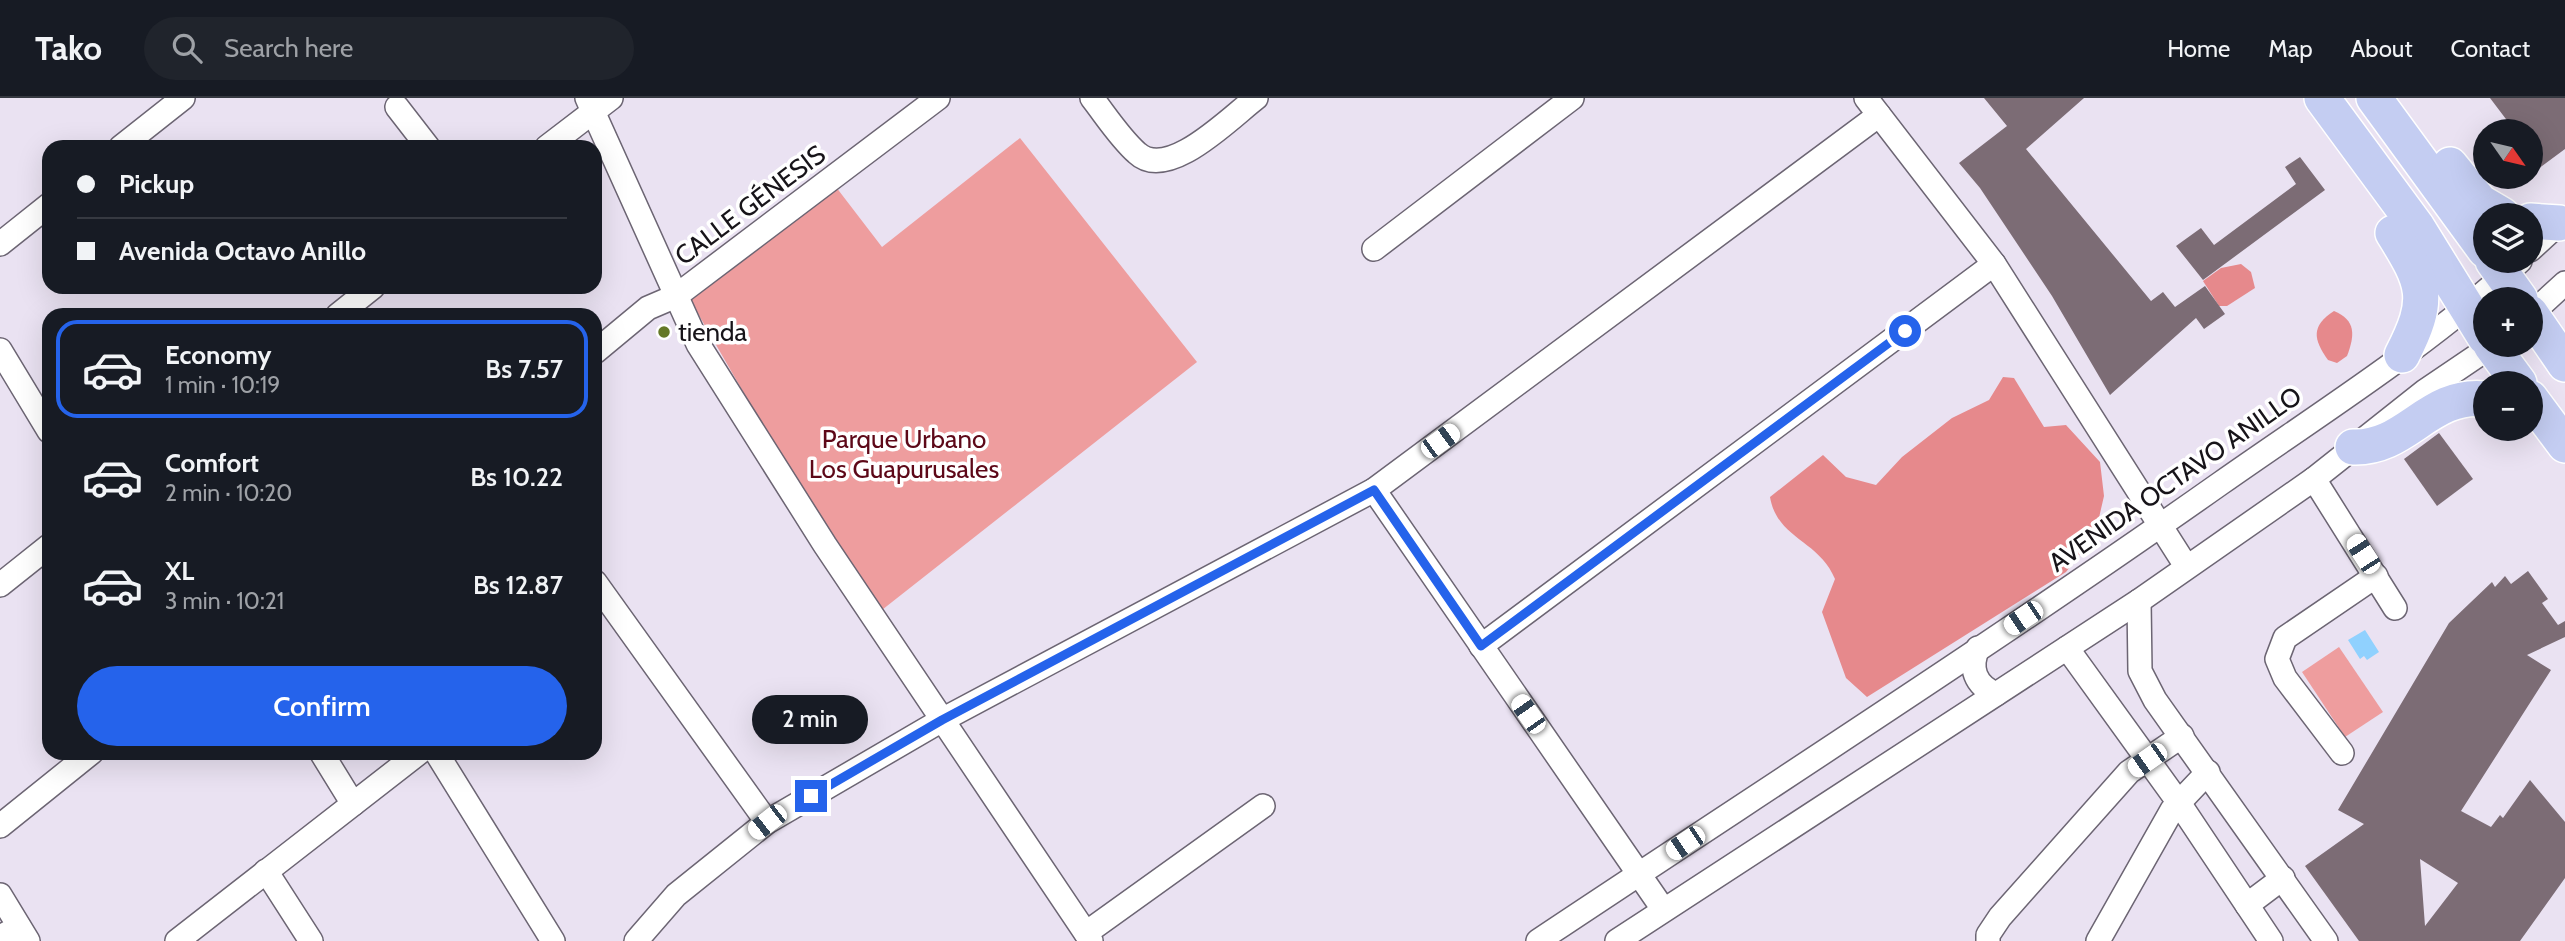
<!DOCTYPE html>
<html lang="en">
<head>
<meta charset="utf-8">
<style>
	:root { --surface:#171b24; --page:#20242c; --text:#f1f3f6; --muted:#9ea1a6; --line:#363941; --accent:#2563eb }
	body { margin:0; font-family:Cabin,sans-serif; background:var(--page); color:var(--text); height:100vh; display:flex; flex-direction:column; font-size:26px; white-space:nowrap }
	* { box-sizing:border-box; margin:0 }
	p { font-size:23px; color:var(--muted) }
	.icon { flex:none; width:38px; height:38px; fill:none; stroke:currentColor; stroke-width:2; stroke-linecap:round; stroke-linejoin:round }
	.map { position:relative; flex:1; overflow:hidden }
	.sheet { position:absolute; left:42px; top:210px; width:560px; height:452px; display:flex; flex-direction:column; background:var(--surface); border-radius:21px; box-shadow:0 7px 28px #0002 }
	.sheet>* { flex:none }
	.guide { position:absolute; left:42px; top:42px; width:560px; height:154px; border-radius:21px; box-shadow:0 7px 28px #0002; display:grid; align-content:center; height:154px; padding:0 35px; background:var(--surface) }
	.needle { width:46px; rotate:124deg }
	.tools { position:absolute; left:2473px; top:21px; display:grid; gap:14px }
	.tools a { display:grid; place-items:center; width:70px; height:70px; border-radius:50%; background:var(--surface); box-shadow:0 7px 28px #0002; font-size:35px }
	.end { position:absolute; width:32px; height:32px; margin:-16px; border:9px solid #2563eb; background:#fff; box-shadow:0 0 0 4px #fff }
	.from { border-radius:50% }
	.bubble { position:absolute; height:49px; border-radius:24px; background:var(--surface); box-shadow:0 7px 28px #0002; font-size:23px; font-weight:600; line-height:49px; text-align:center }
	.car { position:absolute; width:21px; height:42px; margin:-21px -10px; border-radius:9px; box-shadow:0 0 5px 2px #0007; background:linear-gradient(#fff 24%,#345 0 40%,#fff 0 76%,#345 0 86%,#fff 0) }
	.guide b { display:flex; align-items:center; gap:24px; height:66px; font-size:26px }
	.guide b+b { border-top:2px solid var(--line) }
	.guide i { width:18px; height:18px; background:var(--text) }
	ul { padding:12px 0 0; list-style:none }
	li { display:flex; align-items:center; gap:21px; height:98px; margin:0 14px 10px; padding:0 21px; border:4px solid transparent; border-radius:21px }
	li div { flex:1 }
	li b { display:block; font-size:26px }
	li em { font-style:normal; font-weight:600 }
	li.on { border-color:var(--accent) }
	li>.icon { width:63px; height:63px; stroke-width:1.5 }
	.button { display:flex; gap:14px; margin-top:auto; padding:14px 35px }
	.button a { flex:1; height:80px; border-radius:42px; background:var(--accent); color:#fff; font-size:28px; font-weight:600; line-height:80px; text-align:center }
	header { display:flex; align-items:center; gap:42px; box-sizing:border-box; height:98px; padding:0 35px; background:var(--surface); border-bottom:2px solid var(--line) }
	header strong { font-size:33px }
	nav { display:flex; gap:38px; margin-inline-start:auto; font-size:24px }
	.search { width:490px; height:63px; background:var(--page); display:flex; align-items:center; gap:18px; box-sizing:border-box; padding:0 24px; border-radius:38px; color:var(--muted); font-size:26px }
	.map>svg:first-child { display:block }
	.green { fill:#ee9d9e }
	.forest { fill:#e6898c }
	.water { fill:#90d1fe }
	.building { fill:#7c6c75; fill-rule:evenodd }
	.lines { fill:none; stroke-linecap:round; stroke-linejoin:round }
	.minor-casing { stroke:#6c6573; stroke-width:26 }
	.highway-casing { stroke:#fff; stroke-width:38 }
	.minor { stroke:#fff; stroke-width:23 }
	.highway { stroke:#c4cdf2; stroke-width:35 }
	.route { stroke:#2563eb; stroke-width:9 }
	.poi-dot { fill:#647827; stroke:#fff; stroke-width:2.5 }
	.labels { text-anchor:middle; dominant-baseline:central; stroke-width:7; stroke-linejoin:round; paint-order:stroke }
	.street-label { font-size:26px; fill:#171419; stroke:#fff }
	.poi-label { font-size:26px; fill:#171419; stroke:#fff; text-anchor:start }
	.park-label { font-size:26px; fill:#5d0818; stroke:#fff }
</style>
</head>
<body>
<header>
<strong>Tako</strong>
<div class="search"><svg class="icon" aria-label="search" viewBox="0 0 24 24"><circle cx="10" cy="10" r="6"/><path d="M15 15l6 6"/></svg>Search here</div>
<nav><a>Home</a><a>Map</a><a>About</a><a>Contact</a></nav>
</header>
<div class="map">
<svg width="2565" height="843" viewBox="0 0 2565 843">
	<rect width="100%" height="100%" fill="#eae2f2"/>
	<g class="green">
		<polygon points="1020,40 1197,264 873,519 689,200 836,89 882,149"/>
		<polygon points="2339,549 2383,614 2345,639 2302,574"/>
	</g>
	<g class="forest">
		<polygon points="2241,166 2251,174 2255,190 2227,208 2219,208 2203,183 2221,170"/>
		<path d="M 2334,213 C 2356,222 2355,237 2347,258 L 2337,265 L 2328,262 C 2313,241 2311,228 2334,213 Z"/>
		<path d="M 2003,279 L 2014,280 L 2044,329 L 2066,327 L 2100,364 L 2104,398 L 2095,437 L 2066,474 L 1867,599 L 1846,580 L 1822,514 L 1835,481 C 1819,442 1777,441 1770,399 L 1823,357 L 1846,379 L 1876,387 L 1902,359 L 1952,320 L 1989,302 Z"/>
	</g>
	<polygon class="water" points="2365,532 2379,554 2367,562 2364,558 2360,561 2348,542"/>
	<g class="building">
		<polygon points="1984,0 2084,0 2026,51 2151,203 2163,194 2175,209 2205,188 2225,216 2204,231 2196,220 2110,297 2052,198 1980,90 1959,65 2007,28"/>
		<polygon points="2490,0 2565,0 2565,51 2530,77 2530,33 2515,33"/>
		<polygon points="2300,59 2325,92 2203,182 2176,148 2201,130 2214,147 2296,86 2285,69"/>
		<polygon points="2439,335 2473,381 2437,408 2404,361"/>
		<path d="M 2528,473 L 2548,501 L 2542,505 L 2558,527 L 2565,523 L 2565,539 L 2527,557 L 2551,572 L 2461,713 L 2491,729 L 2500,717 L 2503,720 L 2530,682 L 2565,724 L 2565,780 L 2520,843 L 2359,843 L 2305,768 L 2364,726 L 2338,712 L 2449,525 L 2492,484 L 2495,489 L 2505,478 L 2511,486 ZM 2420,761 L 2458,785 L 2425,828 Z"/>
	</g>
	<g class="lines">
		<g class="minor-casing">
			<g id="minor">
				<polyline points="587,0 698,246 825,447 1091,843"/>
				<path d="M 1092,0 C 1106,18 1120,40 1137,55 C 1168,84 1230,20 1256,0"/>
				<polyline points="1866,0 1994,166 2186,468"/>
				<polyline points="397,9 428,49"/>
				<polyline points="121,49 183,0"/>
				<polyline points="547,49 611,0"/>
				<polyline points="0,146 49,107"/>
				<polyline points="1374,151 1572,0"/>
				<polyline points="2530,152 2565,120"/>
				<polyline points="338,217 373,189"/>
				<polyline points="2530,217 2565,185"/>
				<polyline points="0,252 49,333"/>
				<polyline points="595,254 648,210 676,198 938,0"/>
				<polyline points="2314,381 2395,510"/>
				<polyline points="1374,392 1663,811"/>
				<polyline points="595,484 767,724"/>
				<polyline points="0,487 49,448"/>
				<polyline points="2139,503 2140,573 2155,602 2326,843"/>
				<polyline points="1481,548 1994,166"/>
				<path d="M 1978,550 C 1969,570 1975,587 1996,596"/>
				<polyline points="2067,550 2179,705 2271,843"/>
				<polyline points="321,654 353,706"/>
				<polyline points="436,654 553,843"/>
				<polyline points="2342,655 2285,580 2277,561 2285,540 2376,478"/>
				<polyline points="0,728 92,654"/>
				<polyline points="266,773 311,843"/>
				<polyline points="0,797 28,843"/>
				<polyline points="2247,807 2283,780"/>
				<polyline points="1086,835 1263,708"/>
				<polyline points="0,839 19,829"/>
				<polyline points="177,843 420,654"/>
				<polyline points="636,843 676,797 767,724 942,622 1374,392 1879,17"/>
				<path d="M 1538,843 C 1766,691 1997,543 2221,385 C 2322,314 2429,247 2520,163"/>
				<polyline points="1617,843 2139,503 2314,381 2425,293 2493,247"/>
				<polyline points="1988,843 1988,837 2000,819 2129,674 2182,638"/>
				<polyline points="2098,843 2172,712 2208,674"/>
			</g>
		</g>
		<g class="highway-casing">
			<g id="highway">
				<polyline points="2322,0 2417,129 2485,239"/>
				<polyline points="2374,0 2485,152"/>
				<polyline points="2450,67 2480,104 2502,117"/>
				<polyline points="2530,123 2559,125"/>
				<path d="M 2393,135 C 2425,186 2431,201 2402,257"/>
				<polyline points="2493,163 2520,201"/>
				<polyline points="2530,215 2565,266"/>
				<polyline points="2491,247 2519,285"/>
				<polyline points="2530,300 2565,347"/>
				<path d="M 2353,349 C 2407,351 2428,295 2485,301"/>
			</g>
		</g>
		<use href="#minor" class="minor"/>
		<use href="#highway" class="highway"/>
	</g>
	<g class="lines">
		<polyline class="route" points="811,698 942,622 1374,392 1481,548 1905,233"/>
	</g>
	<circle class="poi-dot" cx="664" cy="234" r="7"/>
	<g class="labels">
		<g class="street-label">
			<text transform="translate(750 107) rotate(-37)">CALLE GÉNESIS</text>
			<text transform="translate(2175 381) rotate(-35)">AVENIDA OCTAVO ANILLO</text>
		</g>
		<g class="poi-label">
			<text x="678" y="234">tienda</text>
		</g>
		<g class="park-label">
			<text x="904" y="341">Parque Urbano<tspan x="904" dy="30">Los Guapurusales</tspan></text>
		</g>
	</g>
</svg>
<div class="tools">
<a><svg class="needle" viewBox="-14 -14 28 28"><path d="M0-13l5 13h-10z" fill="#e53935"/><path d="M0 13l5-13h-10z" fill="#9ea1a6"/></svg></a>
<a><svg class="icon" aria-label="layers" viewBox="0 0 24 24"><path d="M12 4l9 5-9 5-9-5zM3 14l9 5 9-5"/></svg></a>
<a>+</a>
<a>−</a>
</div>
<i class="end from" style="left:1905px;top:233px"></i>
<i class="end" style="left:811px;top:698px"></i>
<div class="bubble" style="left:752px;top:597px;width:116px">2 min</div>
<i class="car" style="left:1440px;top:343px;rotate:54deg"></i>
<i class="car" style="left:2363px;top:456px;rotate:327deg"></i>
<i class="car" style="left:2023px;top:520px;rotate:236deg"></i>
<i class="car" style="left:1528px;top:616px;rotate:325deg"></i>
<i class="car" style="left:2147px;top:662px;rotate:235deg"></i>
<i class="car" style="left:767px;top:724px;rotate:232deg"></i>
<i class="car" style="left:1685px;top:745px;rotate:236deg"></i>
<div class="guide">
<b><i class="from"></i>Pickup</b>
<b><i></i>Avenida Octavo Anillo</b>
</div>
<section class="sheet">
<ul>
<li class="on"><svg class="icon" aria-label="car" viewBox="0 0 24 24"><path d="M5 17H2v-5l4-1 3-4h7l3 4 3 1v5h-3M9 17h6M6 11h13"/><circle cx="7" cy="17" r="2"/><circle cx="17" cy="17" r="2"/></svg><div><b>Economy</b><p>1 min · 10:19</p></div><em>Bs 7.57</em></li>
<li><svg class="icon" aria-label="car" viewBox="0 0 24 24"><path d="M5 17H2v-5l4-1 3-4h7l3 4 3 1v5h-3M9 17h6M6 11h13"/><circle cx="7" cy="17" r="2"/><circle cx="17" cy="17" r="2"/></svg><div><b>Comfort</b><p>2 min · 10:20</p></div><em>Bs 10.22</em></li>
<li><svg class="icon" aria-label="car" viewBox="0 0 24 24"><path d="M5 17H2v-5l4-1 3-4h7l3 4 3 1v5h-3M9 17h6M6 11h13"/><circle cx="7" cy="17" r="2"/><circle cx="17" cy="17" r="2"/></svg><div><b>XL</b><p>3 min · 10:21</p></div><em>Bs 12.87</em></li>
</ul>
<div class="button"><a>Confirm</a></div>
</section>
</div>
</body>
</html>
